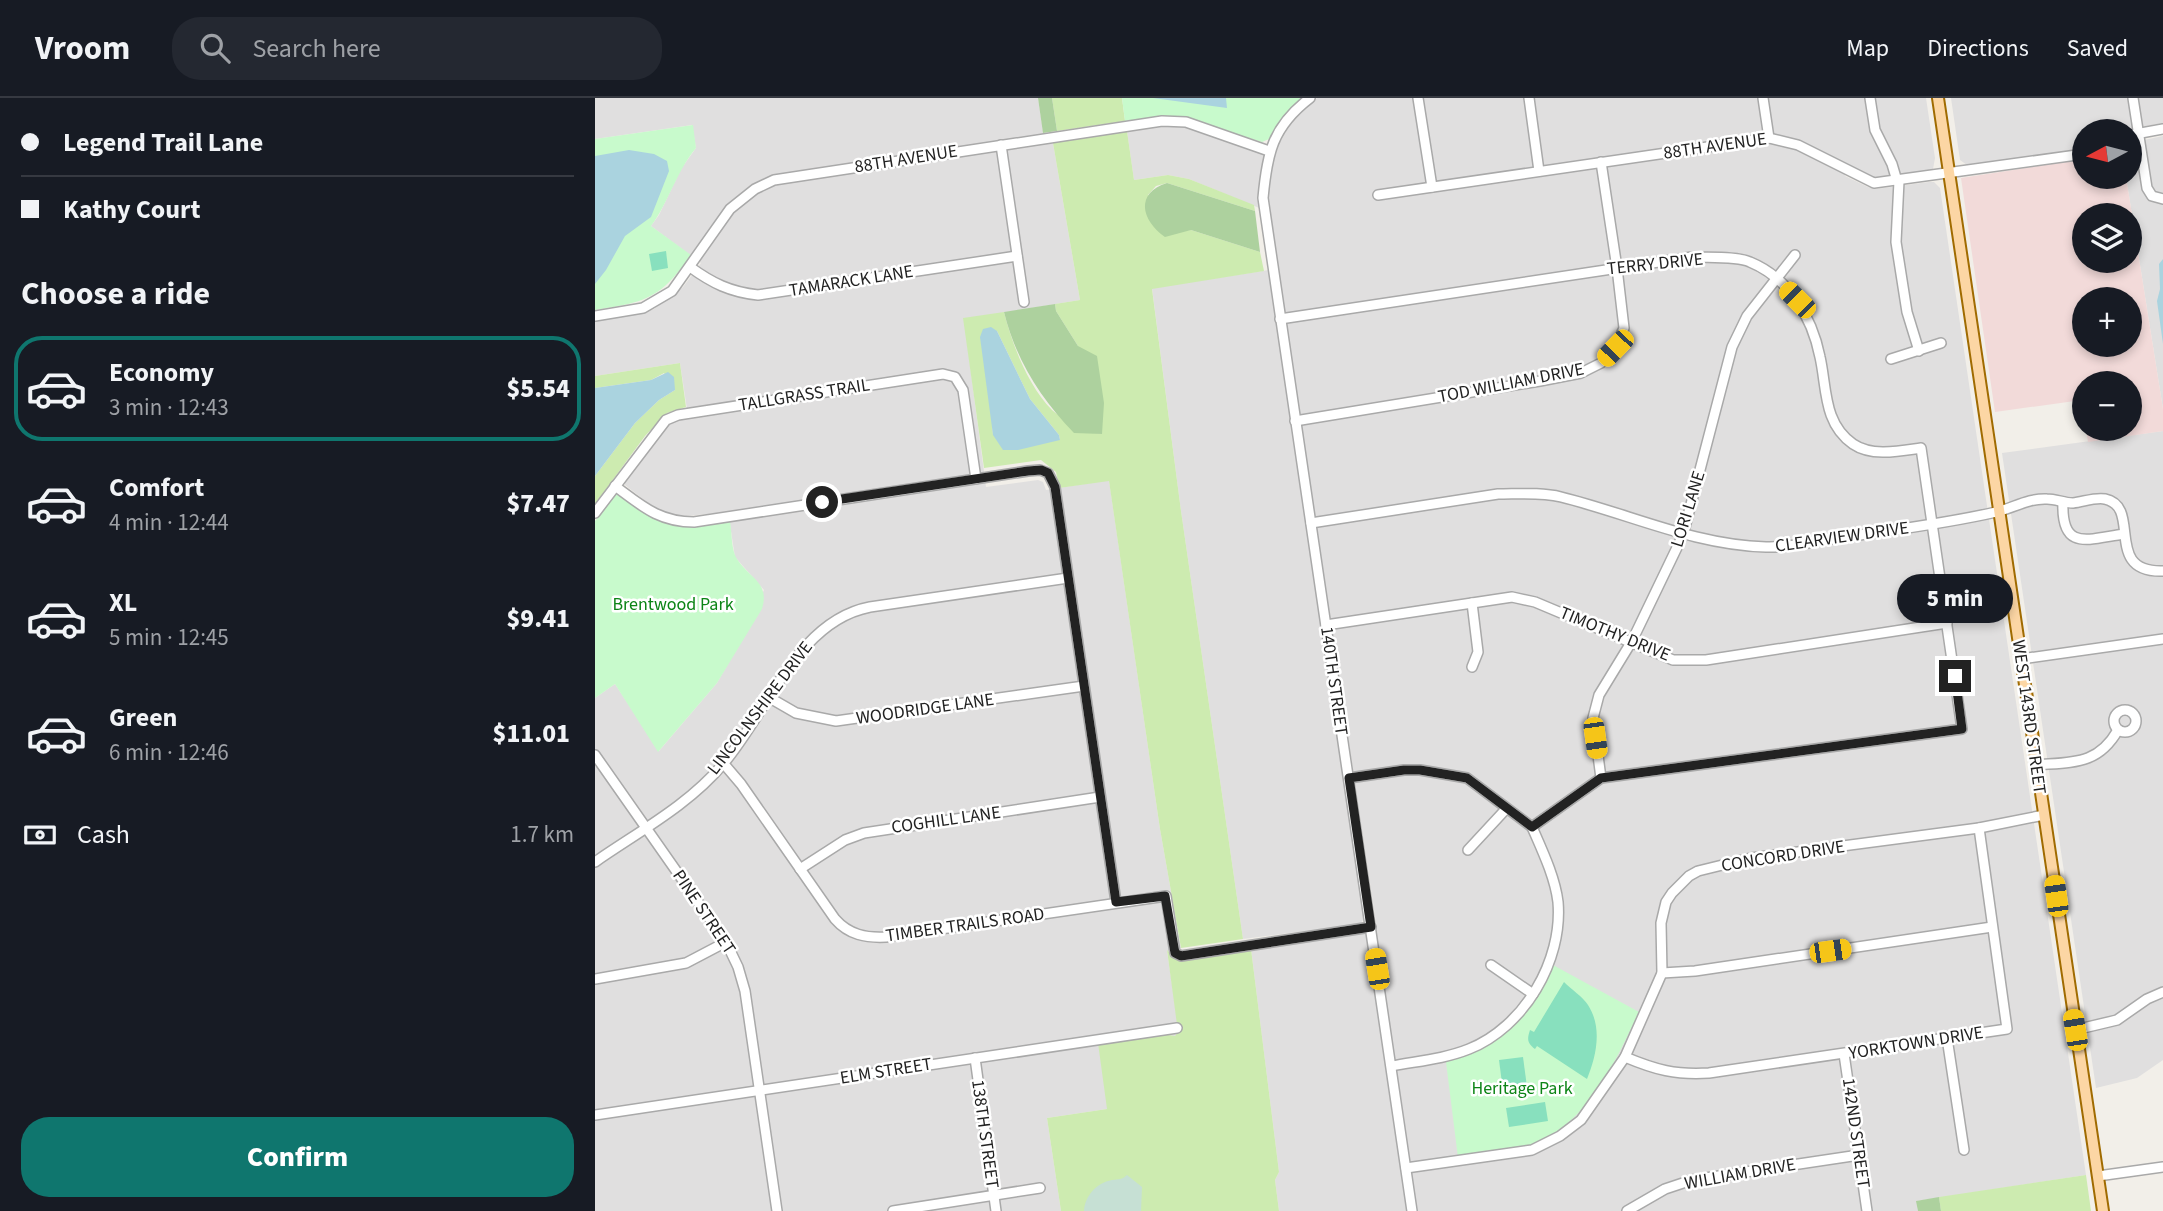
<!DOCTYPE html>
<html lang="en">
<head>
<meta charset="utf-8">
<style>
	:root { --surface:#171b24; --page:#242831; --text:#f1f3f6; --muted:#9ea1a6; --line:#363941; --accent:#0f766e }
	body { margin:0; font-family:"Source Sans 3",sans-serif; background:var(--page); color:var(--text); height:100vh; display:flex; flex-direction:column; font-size:26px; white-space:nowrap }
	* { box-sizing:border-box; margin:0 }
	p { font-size:23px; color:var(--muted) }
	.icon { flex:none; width:38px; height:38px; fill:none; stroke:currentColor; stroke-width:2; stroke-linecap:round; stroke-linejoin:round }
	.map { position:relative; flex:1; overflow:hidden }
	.panel { display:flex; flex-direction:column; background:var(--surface); width:595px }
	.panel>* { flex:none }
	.hud { display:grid; align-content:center; height:154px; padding:0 21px; background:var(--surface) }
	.needle { width:46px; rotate:263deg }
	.controls { position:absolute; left:1477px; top:21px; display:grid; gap:14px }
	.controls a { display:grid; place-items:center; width:70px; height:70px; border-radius:50%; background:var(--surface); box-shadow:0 4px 10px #0003; font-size:35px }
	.end { position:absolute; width:32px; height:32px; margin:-16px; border:9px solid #222; background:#fff; box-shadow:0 0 0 4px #fff }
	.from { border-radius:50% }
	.bubble { position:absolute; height:49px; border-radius:24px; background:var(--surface); box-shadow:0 4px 10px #0003; font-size:23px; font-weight:800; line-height:49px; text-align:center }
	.car { position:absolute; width:21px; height:42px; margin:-21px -10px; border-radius:9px; box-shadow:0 0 5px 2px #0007; background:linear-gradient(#f5c518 24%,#345 0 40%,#f5c518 0 76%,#345 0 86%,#f5c518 0) }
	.hud b { display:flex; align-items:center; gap:24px; height:66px; font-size:26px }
	.hud b+b { border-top:2px solid var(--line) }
	.hud i { width:18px; height:18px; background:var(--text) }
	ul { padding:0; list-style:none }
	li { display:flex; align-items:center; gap:21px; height:105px; margin:0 14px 10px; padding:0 7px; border:4px solid transparent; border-radius:28px }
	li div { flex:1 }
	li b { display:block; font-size:26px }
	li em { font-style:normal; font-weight:800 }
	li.selected { border-color:var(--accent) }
	li>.icon { width:63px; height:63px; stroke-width:1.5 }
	h2 { padding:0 21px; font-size:32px; line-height:84px }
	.pay { display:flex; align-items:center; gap:18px; height:77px; padding:0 21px; font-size:26px }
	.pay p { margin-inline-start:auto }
	.action { display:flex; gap:14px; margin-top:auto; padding:14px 21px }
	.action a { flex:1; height:80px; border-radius:28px; background:var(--accent); color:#fff; font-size:28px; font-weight:800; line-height:80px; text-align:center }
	header { display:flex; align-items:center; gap:42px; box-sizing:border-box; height:98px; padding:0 35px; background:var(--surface); border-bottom:2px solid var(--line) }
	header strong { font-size:33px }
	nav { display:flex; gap:38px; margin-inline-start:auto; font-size:24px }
	.search { width:490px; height:63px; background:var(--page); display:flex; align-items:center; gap:18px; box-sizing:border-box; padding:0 24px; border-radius:28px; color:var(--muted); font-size:26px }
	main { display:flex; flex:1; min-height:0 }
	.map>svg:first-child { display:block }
	.residential { fill:#e0dfdf }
	.commercial { fill:#f2dad9; fill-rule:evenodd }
	.grass { fill:#cdebb0; fill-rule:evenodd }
	.forest { fill:#add19e }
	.wetland { fill:#c6e0d4 }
	.park { fill:#c8facc }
	.pitch { fill:#88e0be }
	.water { fill:#aad3df }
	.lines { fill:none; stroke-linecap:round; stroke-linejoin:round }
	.minor-casing { stroke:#a9a9a9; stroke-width:12 }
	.major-casing { stroke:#a06b00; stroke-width:14 }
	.minor { stroke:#fff; stroke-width:9 }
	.major { stroke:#fcd6a4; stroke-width:10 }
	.route { stroke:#222; stroke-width:9 }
	.labels { text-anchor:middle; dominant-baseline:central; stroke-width:5; stroke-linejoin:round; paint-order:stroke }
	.street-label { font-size:18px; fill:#222; stroke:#fff }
	.park-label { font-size:18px; fill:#0c8416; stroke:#fff }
</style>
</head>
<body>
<header>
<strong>Vroom</strong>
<div class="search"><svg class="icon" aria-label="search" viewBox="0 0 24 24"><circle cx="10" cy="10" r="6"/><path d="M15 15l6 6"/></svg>Search here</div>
<nav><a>Map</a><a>Directions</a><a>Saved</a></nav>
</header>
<main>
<section class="panel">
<div class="hud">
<b><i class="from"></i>Legend Trail Lane</b>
<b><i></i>Kathy Court</b>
</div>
<h2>Choose a ride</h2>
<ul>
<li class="selected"><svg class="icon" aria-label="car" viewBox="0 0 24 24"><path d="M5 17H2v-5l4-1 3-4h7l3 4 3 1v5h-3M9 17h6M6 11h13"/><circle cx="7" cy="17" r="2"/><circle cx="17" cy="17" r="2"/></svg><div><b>Economy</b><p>3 min · 12:43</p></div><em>$5.54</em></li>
<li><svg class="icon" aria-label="car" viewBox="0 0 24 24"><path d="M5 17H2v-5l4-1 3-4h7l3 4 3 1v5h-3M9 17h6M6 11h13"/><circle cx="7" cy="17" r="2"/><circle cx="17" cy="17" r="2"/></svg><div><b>Comfort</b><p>4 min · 12:44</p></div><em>$7.47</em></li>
<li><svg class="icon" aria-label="car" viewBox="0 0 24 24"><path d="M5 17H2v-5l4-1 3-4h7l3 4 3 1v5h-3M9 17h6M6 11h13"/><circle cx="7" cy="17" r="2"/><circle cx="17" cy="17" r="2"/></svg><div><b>XL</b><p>5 min · 12:45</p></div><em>$9.41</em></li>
<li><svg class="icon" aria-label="car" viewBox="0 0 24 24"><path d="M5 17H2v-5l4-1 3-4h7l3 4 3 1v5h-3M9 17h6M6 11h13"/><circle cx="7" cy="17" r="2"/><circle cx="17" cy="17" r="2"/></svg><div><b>Green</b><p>6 min · 12:46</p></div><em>$11.01</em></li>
</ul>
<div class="pay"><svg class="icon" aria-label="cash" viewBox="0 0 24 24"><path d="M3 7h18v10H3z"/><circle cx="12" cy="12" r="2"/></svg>Cash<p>1.7 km</p></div>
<div class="action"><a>Confirm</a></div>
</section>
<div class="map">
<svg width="1568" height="1113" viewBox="0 0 1568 1113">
	<rect width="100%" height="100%" fill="#f2efe9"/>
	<g class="residential">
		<polygon points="0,0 443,0 450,46 458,45 485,202 369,221 391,389 443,382 448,384 451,392 514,382 565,731 586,850 572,853 584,933 580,938 573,938 512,1011 452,1020 466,1113 0,1113 0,600 20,586 64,653 122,585 141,552 169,492 140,459 133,414 81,419 62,412 30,387 30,382 68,332 74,326 93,318 85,265 0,278 0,223 45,216 59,211 88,189 106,165 56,128 64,117 86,71 101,50 97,27 0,41"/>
		<polygon points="722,0 1331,0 1340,60 1338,71 1333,74 1278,80 1248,66 1250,78 1273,89 1281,91 1334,84 1339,84 1345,90 1491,1077 1322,1103 1323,1113 684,1113 680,1082 684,1074 656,851 782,831 674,114 594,81 573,77 539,82 532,33 572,27 590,29 677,58 696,25 708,11"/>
		<polygon points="1356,0 1568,0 1568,25 1523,33 1489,33 1489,51 1372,67 1365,62"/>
		<polygon points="1568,38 1568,311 1531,79 1535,79 1535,45"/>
		<polygon points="674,172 770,819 765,826 648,841 586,413 557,190"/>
		<polygon points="1568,333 1568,962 1542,980 1501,990 1407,355"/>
	</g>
	<path class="commercial" d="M 1489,61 L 1489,79 L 1531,79 L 1568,311 L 1568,333 L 1493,344 L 1491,331 L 1535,331 L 1535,285 L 1489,285 L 1489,318 L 1487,302 L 1400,314 L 1366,80 ZM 1489,117 L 1535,117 L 1535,163 L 1489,163 ZM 1489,201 L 1535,201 L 1535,247 L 1489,247 Z"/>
	<g class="grass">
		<polygon points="457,0 527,0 530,23 462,33"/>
		<path d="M 532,33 L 539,82 L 573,77 L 594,81 L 659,107 L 660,113 L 572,85 L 561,88 L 553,97 L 584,133 L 596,132 L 665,154 L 669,173 L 557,191 L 586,413 L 648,841 L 586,850 L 565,731 L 514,383 L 464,390 L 461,374 L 446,362 L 389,370 L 368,220 L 409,214 C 417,246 433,288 457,312 C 467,322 487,328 501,335 L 507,336 L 483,248 L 461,213 L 460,206 L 485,202 L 458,45 ZM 402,233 L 435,301 L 464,337 L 465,342 L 398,337 L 396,312 Z"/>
		<polygon points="85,265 91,309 72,315 50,338 0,406 0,378 40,325 64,302 80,292 69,275 56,282 0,290 0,278"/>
		<polygon points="656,851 684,1074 680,1082 684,1113 466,1113 452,1020 512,1011 503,945 567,936 580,938 583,934 572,852 582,862"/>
		<polygon points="1491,1077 1496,1113 1346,1113 1344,1099"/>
	</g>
	<g class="forest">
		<polygon points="443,0 457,0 462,33 448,35"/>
		<path d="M 572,85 L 660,113 L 665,154 L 596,132 L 570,139 C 546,122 540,95 572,85 Z"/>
		<path d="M 460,206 L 461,213 L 483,248 L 502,258 L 509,305 L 507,336 L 479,335 C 445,300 421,262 409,214 Z"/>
		<polygon points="1344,1099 1346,1113 1323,1113 1321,1103"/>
	</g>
	<path class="wetland" d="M 532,1077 L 547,1089 L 546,1113 L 489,1113 C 490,1098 501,1085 517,1082 C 524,1081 527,1082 532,1077 Z"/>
	<g class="park">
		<polygon points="527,0 707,0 689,18 674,41 667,44 592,21 564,19 530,23"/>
		<path d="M 98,27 L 101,50 C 81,74 74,104 56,128 L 96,157 C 65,201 51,204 0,212 L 0,41 Z"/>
		<path d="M 21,397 L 26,397 C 74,432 77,432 135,423 C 137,434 136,452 142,461 C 155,481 175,484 167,511 L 122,585 L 63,654 L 20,586 L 0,600 L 0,423 Z"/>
		<path d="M 958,867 L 1044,914 C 1019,966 992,1028 933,1048 C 911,1055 886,1056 863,1060 L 851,964 C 901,952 941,915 958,867 Z"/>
	</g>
	<g class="pitch">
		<polygon points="71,153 73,170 57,173 54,156"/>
		<path d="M 969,884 C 976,891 988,899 993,907 C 1008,930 1001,959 992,981 L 942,948 L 940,951 C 932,945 932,941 935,932 L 939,934 Z"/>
		<polygon points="928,959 932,989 908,993 904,962"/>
		<polygon points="950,1004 953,1023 914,1029 911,1010"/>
	</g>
	<g class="water">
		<polygon points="558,0 631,0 632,10"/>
		<polygon points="34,52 59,56 72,63 74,73 56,119 30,138 11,172 0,186 0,58"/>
		<polygon points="1568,161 1568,246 1562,203 1565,191 1564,166"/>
		<polygon points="396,229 402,233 435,301 464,337 465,342 423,352 408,352 398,337 385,239 388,231"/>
		<polygon points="73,274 79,279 80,292 64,302 40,325 0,378 0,290 56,282"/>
	</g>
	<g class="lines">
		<g class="minor-casing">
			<g id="minor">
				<path d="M 715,0 C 677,29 672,56 668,100 L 817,1113"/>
				<polyline points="823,0 837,89"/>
				<polyline points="934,0 944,73"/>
				<polyline points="1168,0 1174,40"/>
				<polyline points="1275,0 1280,32 1297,66 1302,83"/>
				<polyline points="1538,0 1552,90 1557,98 1568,101"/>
				<polyline points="1535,37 1568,31"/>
				<polyline points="406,47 429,204"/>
				<polyline points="1304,83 1301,144 1312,214 1324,253"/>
				<polyline points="783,97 1174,40 1203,47 1279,85 1489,56"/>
				<path d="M 95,169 C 117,185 135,194 163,197 L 422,158"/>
				<polyline points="0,218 48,210 77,193 135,111 160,91 179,82 567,23 591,24 674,53"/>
				<path d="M 685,221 L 1097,159 C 1112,160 1142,158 1155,164 C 1194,180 1217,219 1225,259 C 1232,290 1228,325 1258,346 C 1277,359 1305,353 1326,350 L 1367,631 L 1006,680 L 937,729"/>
				<polyline points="1296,261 1346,245"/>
				<polyline points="700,323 945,283 986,275 1006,265 1020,250 1029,230 1022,170 1006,64"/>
				<path d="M 20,388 C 47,408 64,424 99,424 L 433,373 L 445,372 L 453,375 L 460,389 L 521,804"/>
				<path d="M 1468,404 C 1466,454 1493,441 1529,436"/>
				<polyline points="0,415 71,322 83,317 348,276 360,279 368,292 381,381"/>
				<path d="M 716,425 L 903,396 C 923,396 946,394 966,399 C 1035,416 1099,447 1171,449 C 1195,450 1221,443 1244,440 C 1297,432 1349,426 1401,414 C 1418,410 1434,400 1452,401 C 1461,401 1469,405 1478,405 C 1488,404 1500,399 1510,401 C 1548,409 1507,475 1568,473"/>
				<polyline points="877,505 883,554 877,569"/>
				<polyline points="731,527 917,499 940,504 1078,562 1111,562 1352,525"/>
				<polyline points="1426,561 1568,541"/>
				<polyline points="175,600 201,615 241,623 489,588"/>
				<circle cx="1530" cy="623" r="11"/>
				<polyline points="0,657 131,844 143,869 150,893 182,1113"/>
				<path d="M 129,666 L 146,686 L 240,821 C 254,837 271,840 291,839 L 571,798 L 580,855 L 586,858 L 776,829"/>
				<path d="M 1441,667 C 1478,664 1503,667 1523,632"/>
				<polyline points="754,680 809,672 825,672 872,680 937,729"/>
				<polyline points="1006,680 998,620 1004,597 1037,543 1088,437 1137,249 1152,218 1200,157"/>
				<polyline points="873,752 911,711"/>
				<path d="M 0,764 C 43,734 94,707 128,666 C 173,614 202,523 275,509 L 473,480"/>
				<polyline points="205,771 250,742 269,735 505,699"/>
				<polyline points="896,867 938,896"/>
				<polyline points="1067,875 1100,873 1397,829"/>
				<polyline points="0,881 91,865 131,844"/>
				<polyline points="1480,932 1522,922 1552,901 1568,894"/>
				<polyline points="1352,940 1369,1052"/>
				<polyline points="1249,956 1272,1113"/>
				<path d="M 1030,959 C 1061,972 1080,977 1114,975 L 1412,931 L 1384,730"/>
				<polyline points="380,960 401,1113"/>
				<path d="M 797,968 C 823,963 849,961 874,951 C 929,929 968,863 963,804 C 960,779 947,752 937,729"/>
				<polyline points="0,1017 582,930"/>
				<polyline points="811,1070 937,1052 965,1038 986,1022 1030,959 1067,875 1066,825 1071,804 1077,795 1094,778 1103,773 1156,760 1384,730 1449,717"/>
				<polyline points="1503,1078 1568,1069"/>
				<polyline points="298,1113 445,1090"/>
				<polyline points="1032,1113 1070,1091 1097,1082 1264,1057"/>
			</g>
		</g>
		<g class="major-casing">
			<polyline id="major" points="1343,0 1508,1113"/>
		</g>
		<use href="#minor" class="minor"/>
		<use href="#major" class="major"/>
	</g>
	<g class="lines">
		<polyline class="route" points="227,404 433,373 446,372 453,375 460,389 521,804 570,798 580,855 586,858 776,829 754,680 809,672 825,672 872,680 937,729 1006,680 1367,631 1360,578"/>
	</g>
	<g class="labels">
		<g class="street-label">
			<text transform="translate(1120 48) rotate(-8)">88TH AVENUE</text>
			<text transform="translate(311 61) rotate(-9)">88TH AVENUE</text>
			<text transform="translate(1060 166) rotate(-6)">TERRY DRIVE</text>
			<text transform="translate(256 183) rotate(-9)">TAMARACK LANE</text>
			<text transform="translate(916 285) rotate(-11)">TOD WILLIAM DRIVE</text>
			<text transform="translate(209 297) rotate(-9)">TALLGRASS TRAIL</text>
			<text transform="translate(1093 411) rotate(-73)">LORI LANE</text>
			<text transform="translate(1247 439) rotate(-8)">CLEARVIEW DRIVE</text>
			<text transform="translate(1020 536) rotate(22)">TIMOTHY DRIVE</text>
			<text transform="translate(739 583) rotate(82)">140TH STREET</text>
			<text transform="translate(165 610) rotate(-53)">LINCOLNSHIRE DRIVE</text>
			<text transform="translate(330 611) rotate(-8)">WOODRIDGE LANE</text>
			<text transform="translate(1434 619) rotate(82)">WEST 143RD STREET</text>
			<text transform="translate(351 722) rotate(-8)">COGHILL LANE</text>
			<text transform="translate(1188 758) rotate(-9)">CONCORD DRIVE</text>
			<text transform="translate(109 814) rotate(56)">PINE STREET</text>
			<text transform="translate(370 827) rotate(-8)">TIMBER TRAILS ROAD</text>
			<text transform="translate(1321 945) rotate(-9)">YORKTOWN DRIVE</text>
			<text transform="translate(291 973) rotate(-9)">ELM STREET</text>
			<text transform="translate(1261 1035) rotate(82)">142ND STREET</text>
			<text transform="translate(390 1036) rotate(82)">138TH STREET</text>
			<text transform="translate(1145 1076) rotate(-10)">WILLIAM DRIVE</text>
		</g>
		<g class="park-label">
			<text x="78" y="506">Brentwood Park</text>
			<text x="927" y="990">Heritage Park</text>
		</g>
	</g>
</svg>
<div class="controls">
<a><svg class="needle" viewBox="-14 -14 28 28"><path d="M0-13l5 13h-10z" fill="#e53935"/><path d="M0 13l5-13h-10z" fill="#9ea1a6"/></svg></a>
<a><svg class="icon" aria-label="layers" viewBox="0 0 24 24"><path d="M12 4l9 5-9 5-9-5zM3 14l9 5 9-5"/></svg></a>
<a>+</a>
<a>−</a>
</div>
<i class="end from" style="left:227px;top:404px"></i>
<i class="end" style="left:1360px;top:578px"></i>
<div class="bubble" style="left:1302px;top:476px;width:116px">5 min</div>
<i class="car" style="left:1202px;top:202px;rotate:315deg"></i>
<i class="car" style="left:1020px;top:250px;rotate:224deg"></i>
<i class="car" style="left:1000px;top:640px;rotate:172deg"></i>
<i class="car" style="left:1461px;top:798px;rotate:352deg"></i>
<i class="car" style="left:1235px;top:853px;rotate:82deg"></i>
<i class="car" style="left:782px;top:871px;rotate:351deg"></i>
<i class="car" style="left:1480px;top:932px;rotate:351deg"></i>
</div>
</main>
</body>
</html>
